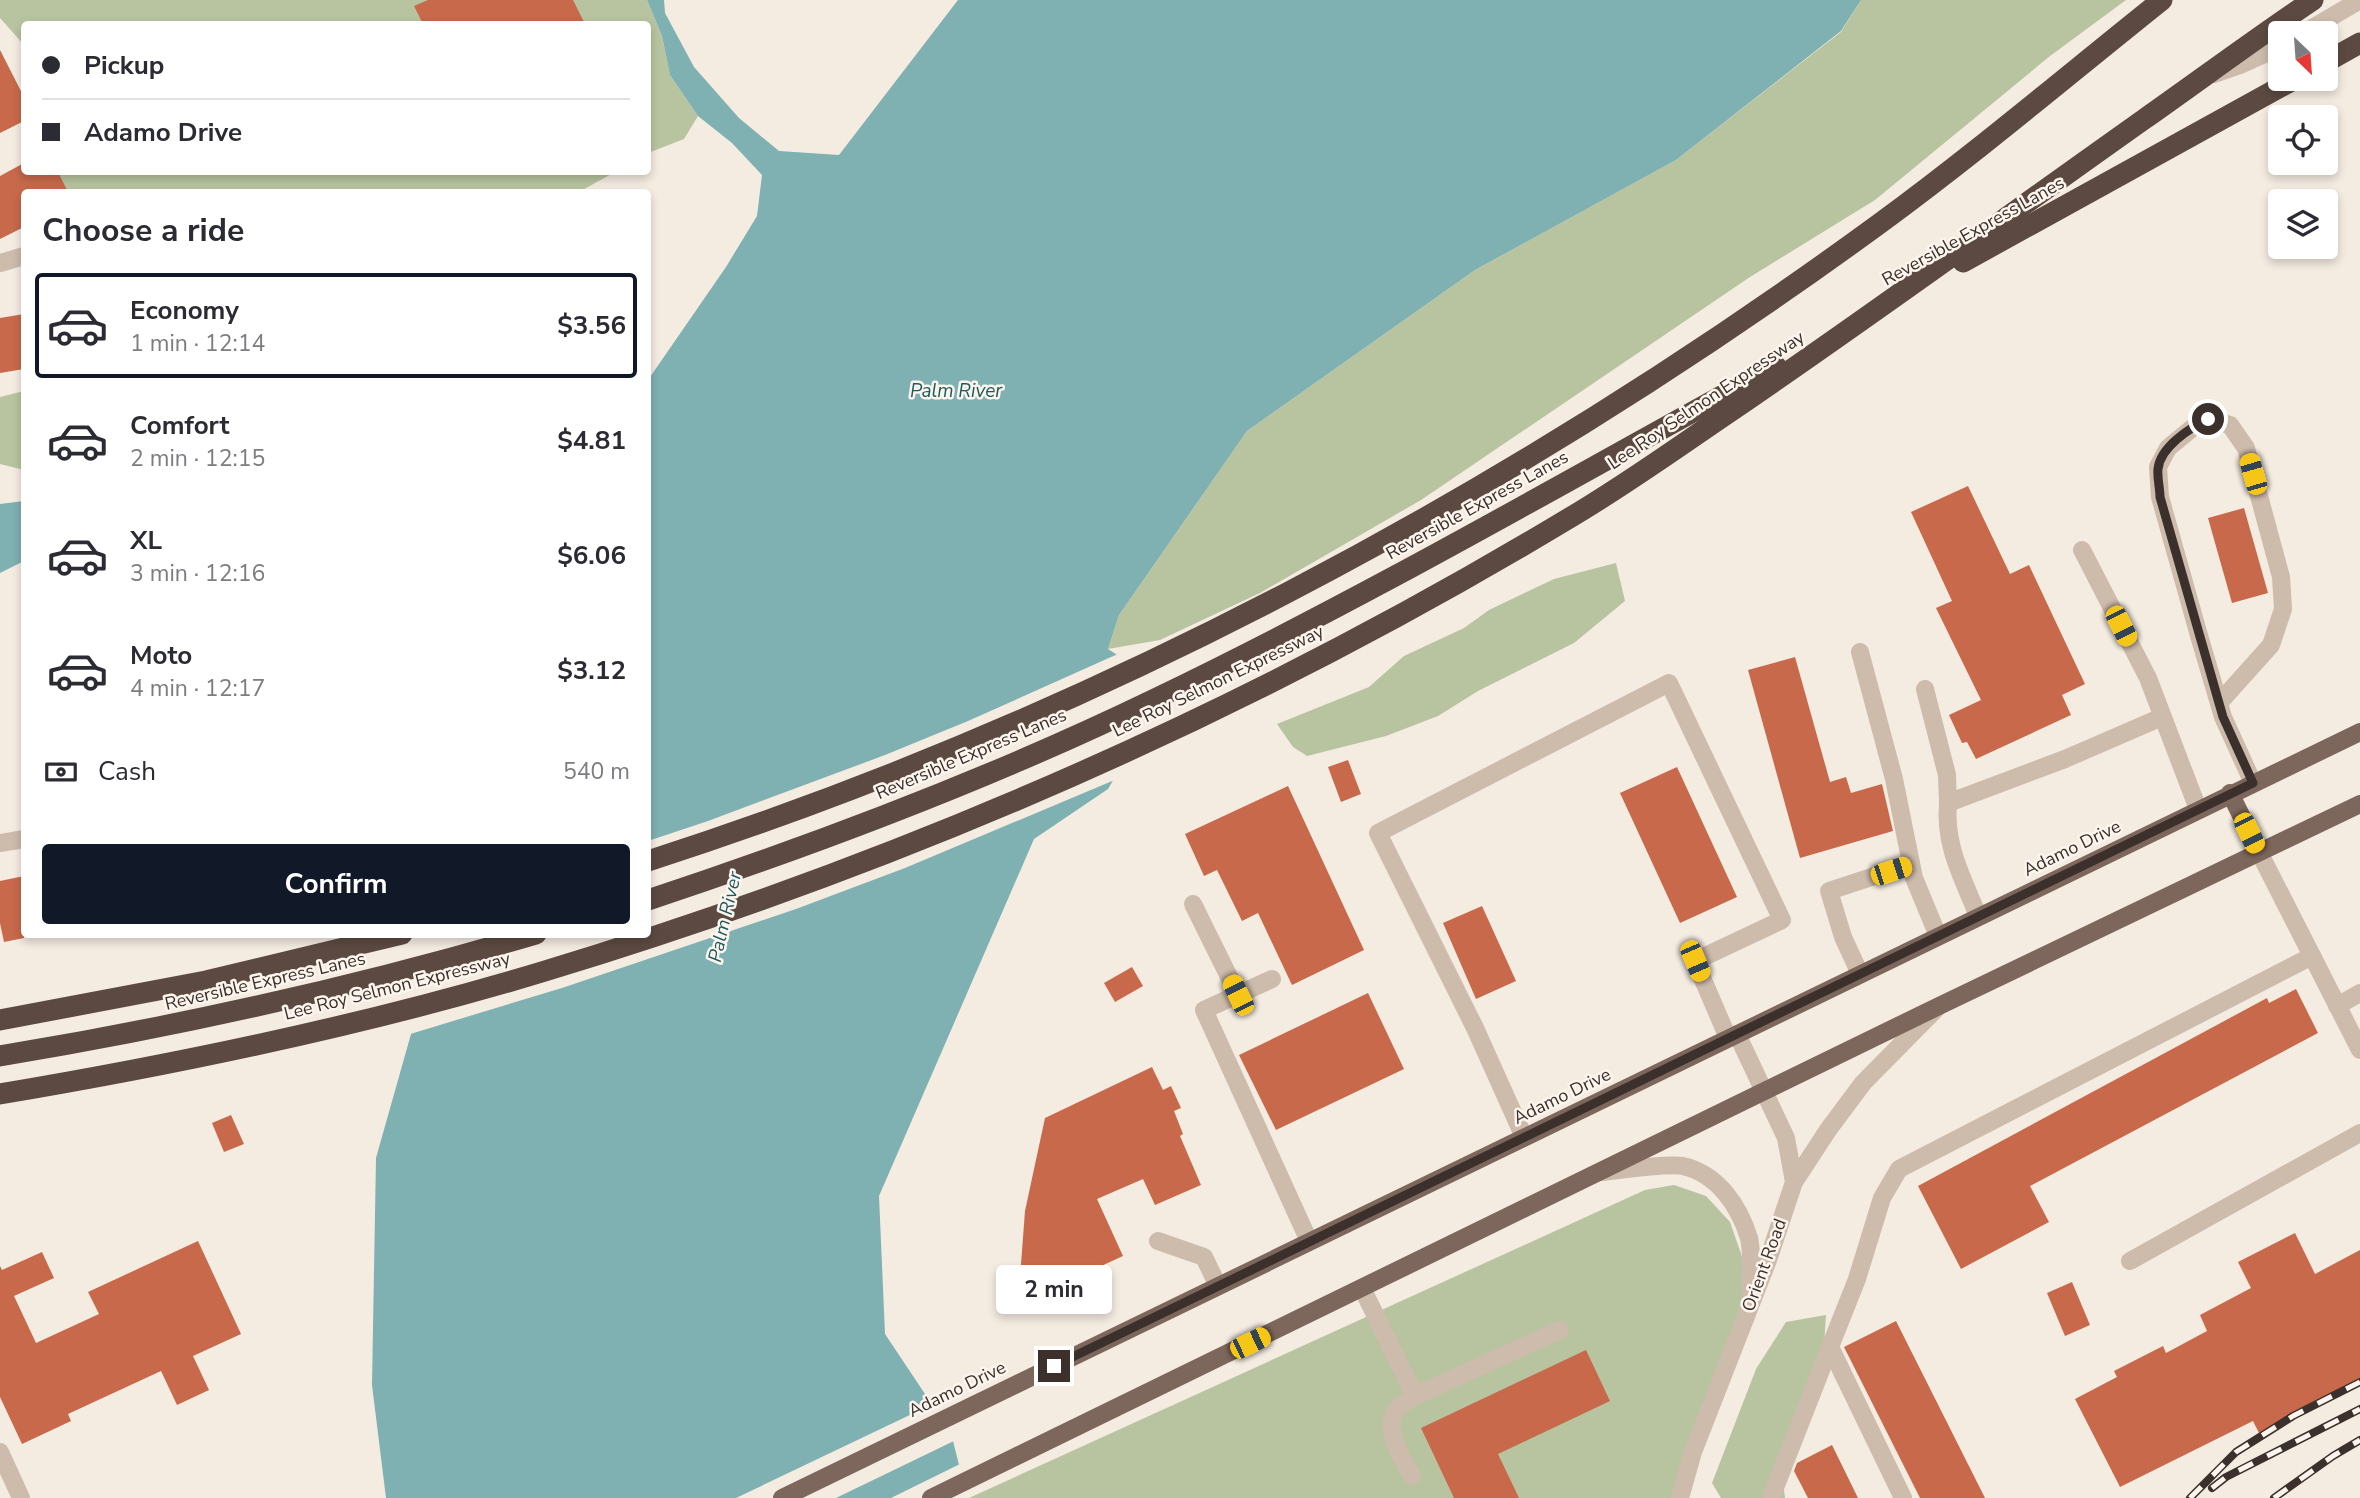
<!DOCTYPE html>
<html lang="en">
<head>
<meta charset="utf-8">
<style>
	:root { --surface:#fff; --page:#f2f2f3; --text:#2b2b33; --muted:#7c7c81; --line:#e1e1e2; --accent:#111827 }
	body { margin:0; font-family:"Nunito Sans",sans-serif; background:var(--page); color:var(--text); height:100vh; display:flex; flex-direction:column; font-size:26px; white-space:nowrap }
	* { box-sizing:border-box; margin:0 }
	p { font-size:23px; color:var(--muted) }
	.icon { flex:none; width:38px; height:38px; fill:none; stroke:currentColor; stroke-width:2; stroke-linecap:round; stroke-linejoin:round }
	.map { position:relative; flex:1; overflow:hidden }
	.side { position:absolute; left:21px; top:189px; width:630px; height:749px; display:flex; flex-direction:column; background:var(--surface); border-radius:7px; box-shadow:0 4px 10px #0003 }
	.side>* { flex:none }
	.hud { position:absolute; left:21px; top:21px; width:630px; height:154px; border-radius:7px; box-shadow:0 4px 10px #0003; display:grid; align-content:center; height:154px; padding:0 21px; background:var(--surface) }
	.needle { width:46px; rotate:155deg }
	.tools { position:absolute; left:2268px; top:21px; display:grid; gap:14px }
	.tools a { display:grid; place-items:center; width:70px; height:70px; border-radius:7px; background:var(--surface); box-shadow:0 4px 10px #0003; font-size:35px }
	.end { position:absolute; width:32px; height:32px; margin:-16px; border:9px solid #3b302b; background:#fff; box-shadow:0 0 0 4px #fff }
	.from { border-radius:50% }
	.bubble { position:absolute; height:49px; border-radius:7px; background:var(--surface); box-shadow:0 4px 10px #0003; font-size:23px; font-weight:700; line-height:49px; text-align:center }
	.car { position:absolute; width:21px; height:42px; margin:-21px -10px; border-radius:9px; box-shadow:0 0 5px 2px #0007; background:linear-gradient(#f5c518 24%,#345 0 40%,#f5c518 0 76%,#345 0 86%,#f5c518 0) }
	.hud b { display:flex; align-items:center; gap:24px; height:66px; font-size:26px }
	.hud b+b { border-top:2px solid var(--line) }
	.hud i { width:18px; height:18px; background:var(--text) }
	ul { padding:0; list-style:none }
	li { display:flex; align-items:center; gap:21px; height:105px; margin:0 14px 10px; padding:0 7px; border:4px solid transparent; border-radius:7px }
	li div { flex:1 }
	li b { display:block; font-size:26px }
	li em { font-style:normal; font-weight:700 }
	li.selected { border-color:var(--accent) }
	li>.icon { width:63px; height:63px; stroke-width:1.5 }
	h2 { padding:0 21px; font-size:32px; line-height:84px }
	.pay { display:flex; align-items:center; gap:18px; height:77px; padding:0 21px; font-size:26px }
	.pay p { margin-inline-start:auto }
	.action { display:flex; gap:14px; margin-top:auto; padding:14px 21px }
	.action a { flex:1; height:80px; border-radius:7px; background:var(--accent); color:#fff; font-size:28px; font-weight:700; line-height:80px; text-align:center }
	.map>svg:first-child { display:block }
	.green { fill:#b8c4a0 }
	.water { fill:#7fb0b2 }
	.pier { fill:#f4ebe1 }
	.building { fill:#c8694b }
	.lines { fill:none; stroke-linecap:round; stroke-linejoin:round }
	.minor { stroke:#cdbbac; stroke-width:18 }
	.major { stroke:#7d675c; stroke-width:18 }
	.highway { stroke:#5c4a42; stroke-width:21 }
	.rail-casing { stroke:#3b302b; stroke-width:8 }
	.rail { stroke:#fbf5ee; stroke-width:5; stroke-dasharray:16; stroke-linecap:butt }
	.route { stroke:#3b302b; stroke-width:9 }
	.labels { text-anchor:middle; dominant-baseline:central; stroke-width:5; stroke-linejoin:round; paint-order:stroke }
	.street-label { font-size:18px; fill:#3b302b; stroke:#fbf5ee }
	.water-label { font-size:19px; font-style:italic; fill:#1f5a5e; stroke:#fbf5ee }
</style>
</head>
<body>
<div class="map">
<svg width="2360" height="1498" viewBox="0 0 2360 1498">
	<rect width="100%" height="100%" fill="#f4ebe1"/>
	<g class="green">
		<polygon points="0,0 449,0 467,24 24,24 24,45 0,18"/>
		<polygon points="519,0 647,0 662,36 670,75 698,116 684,139 648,153 648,24 524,24 524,7"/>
		<polygon points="1861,0 2126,0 2050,56 1875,200 1750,277 1421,500 1260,593 1160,640 1108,649 1119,615 1247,431 1475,270 1676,160 1841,32"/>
		<polygon points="51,172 615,172 579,192 71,192 64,191"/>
		<polygon points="24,391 24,470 0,464 0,397"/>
		<polygon points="1616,563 1625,601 1574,643 1478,691 1438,716 1386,736 1307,756 1293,747 1277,724 1369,687 1404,656 1464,628 1489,610 1554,579"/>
		<polygon points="1674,1185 1706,1196 1730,1222 1748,1274 1744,1306 1679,1498 969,1498 1645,1190"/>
		<polygon points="1826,1315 1823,1362 1780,1458 1785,1498 1721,1498 1712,1483 1756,1369 1786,1322"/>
	</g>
	<g class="water">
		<polygon points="647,0 664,0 665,13 694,67 739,118 779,151 839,155 958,0 1861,0 1841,31 1676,160 1475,270 1247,431 1119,615 1108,649 1153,678 1139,735 1108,789 1034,839 879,1196 885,1334 951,1433 964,1485 963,1498 386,1498 372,1385 376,1158 439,935 648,934 648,380 726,267 757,216 762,175 732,143 698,116 670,75 662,36"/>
		<polygon points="24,501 24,561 0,573 0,504"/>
	</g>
	<g class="pier">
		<polygon points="1120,653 1155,675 1156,679 1142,736 1117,779 905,868 796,909 562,988 407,1035 436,934 648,934 648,841 708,821 885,755 968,721"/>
		<polygon points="935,1403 954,1431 956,1440 836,1498 736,1498"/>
		<polygon points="962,1463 967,1484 966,1498 891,1498"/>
	</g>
	<g class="building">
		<polygon points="428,0 573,0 585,24 423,24 414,6"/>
		<polygon points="0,50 24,97 24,121 0,133"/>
		<polygon points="24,163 24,172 58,172 68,192 24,192 24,227 0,239 0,176"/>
		<polygon points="24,314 24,369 0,373 0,318"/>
		<polygon points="1968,486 2010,574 2029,565 2085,684 2062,695 2071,715 1976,759 1967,742 1962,743 1949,715 1981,700 1936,608 1952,601 1911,512"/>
		<polygon points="2244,508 2268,593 2232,603 2208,518"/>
		<polygon points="1795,657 1830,782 1846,777 1851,793 1882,784 1893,831 1800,858 1748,670"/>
		<polygon points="1348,760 1361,794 1341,802 1328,767"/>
		<polygon points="1677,767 1737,897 1680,923 1620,793"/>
		<polygon points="1288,786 1364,950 1292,985 1258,913 1242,921 1217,870 1204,876 1185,834"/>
		<polygon points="24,876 24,938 4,942 0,923 0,881"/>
		<polygon points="1482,906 1516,981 1476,999 1443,923"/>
		<polygon points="1132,967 1143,986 1115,1002 1104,983"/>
		<polygon points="2296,989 2318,1033 2030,1186 2049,1222 1961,1269 1918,1186 2267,998 2269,1003"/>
		<polygon points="1368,993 1404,1069 1276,1130 1239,1055"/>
		<polygon points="1152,1067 1163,1090 1171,1086 1181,1108 1174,1111 1183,1134 1180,1136 1201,1185 1155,1205 1143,1179 1097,1199 1123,1256 1018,1304 1025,1211 1045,1118"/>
		<polygon points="231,1115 244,1144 224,1152 212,1123"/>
		<polygon points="2295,1233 2315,1274 2360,1250 2360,1382 2259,1433 2253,1421 2120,1487 2075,1399 2117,1377 2114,1371 2163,1346 2166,1353 2207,1331 2200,1315 2251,1288 2238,1262"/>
		<polygon points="198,1241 241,1334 193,1356 209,1390 177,1405 161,1371 68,1414 71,1421 22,1444 0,1397 0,1266 2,1270 42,1252 54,1278 14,1296 36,1343 99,1314 88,1292"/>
		<polygon points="2072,1282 2090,1325 2065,1336 2047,1293"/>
		<polygon points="1896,1321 1985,1498 1920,1498 1844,1347"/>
		<polygon points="1586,1350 1610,1401 1498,1454 1519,1498 1454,1498 1421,1428"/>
		<polygon points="1832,1445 1858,1498 1808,1498 1794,1471 1797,1463"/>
	</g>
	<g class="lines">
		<g class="minor">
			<polyline points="2304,33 2360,0"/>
			<polyline points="2214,74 2240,65 2280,47"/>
			<polyline points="0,263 24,256"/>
			<polyline points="2082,550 2148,678 2198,809"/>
			<polyline points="1860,652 1894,779 1914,878 1938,936"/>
			<polyline points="1925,689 1947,775 1948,803 2065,759 2162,717"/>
			<polyline points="2219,703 2271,645 2283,609 2281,577 2246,448 2230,425 2208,419 2196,425 2168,448 2158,467 2160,497 2200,639 2223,717 2253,783"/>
			<path d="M 1948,803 C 1944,846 1963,878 1978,916"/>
			<polyline points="0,843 24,839"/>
			<polyline points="2259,852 2360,1050"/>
			<polyline points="1193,904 1238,995"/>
			<polyline points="1860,974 1843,937 1829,891 1911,864"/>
			<polyline points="1272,979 1204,1010 1309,1241"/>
			<polyline points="2337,1006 2360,993"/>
			<polyline points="1524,1137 1475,1028 1378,833 1669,683 1782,920 1695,961 1728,1038"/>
			<path d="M 1602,1172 C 1620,1170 1668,1163 1683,1166 C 1718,1174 1739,1206 1749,1238 C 1753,1254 1750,1276 1751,1292"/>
			<polyline points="1794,1182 1828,1130 1863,1083 1938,1007"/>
			<polyline points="1158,1241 1204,1257 1218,1286"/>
			<polyline points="2130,1261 2360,1133"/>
			<polyline points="1362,1288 1415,1396 1560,1330"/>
			<polyline points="0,1452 21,1498"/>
			<path d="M 1412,1476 C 1402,1457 1382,1430 1397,1409 C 1401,1404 1410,1400 1415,1396"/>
			<polyline points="1680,1498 1693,1452 1768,1260 1794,1182 1786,1138 1737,1034"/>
			<polyline points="1771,1498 1830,1347"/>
			<polyline points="1903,1498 1830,1347 1857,1279 1882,1198 1899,1169 2312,956"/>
		</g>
		<g class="major">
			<polyline points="2230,793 2259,852"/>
			<polyline points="782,1498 2360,732"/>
			<polyline points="931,1498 1939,1006 2360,804"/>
		</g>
		<g class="highway">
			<polyline points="2326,62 2360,43"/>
			<polyline points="1963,262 2295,79"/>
			<path d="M 648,861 C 1090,719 1504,498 1879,224 C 1976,153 2068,75 2162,0"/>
			<path d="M 648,900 C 820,843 992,778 1155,699 C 1367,597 1570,479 1776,366"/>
			<polyline points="0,1020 206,981 402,934"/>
			<path d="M 0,1056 C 181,1026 360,986 536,934"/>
			<path d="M 0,1094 C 184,1063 367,1025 545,971 C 902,863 1247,712 1566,520 C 1626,485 1682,444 1740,405 C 1876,312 2009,215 2143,120 C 2200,80 2256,38 2313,0"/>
		</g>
		<g class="rail-casing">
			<g id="rail">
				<polyline points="2212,1488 2226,1477 2360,1409"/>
				<polyline points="2190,1498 2236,1452 2293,1416 2360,1382"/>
				<polyline points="2274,1498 2333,1456 2360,1440"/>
			</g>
		</g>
		<use href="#rail" class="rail"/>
	</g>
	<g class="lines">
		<path class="route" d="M 1054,1366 L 2253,783 L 2223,717 L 2160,497 C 2160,488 2157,478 2158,469 C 2160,447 2190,428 2208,419"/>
	</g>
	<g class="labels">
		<g class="street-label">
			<text transform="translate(1973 231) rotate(-29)">Reversible Express Lanes</text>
			<text transform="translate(1706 400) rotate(-34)">Lee Roy Selmon Expressway</text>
			<text transform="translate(1477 505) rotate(-29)">Reversible Express Lanes</text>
			<text transform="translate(1218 681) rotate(-26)">Lee Roy Selmon Expressway</text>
			<text transform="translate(971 754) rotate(-23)">Reversible Express Lanes</text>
			<text transform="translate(2072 848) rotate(-26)">Adamo Drive</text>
			<text transform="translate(265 981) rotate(-13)">Reversible Express Lanes</text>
			<text transform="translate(397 986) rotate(-14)">Lee Roy Selmon Expressway</text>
			<text transform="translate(1562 1096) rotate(-26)">Adamo Drive</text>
			<text transform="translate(1764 1265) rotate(-70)">Orient Road</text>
			<text transform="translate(957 1389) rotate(-26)">Adamo Drive</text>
		</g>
		<g class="water-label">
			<text x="956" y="391">Palm River</text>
			<text transform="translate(725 917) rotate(-77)">Palm River</text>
		</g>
	</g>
</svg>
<div class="tools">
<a><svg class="needle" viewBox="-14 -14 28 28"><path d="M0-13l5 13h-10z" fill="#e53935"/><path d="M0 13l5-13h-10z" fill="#7c7c81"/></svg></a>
<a><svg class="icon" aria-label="locate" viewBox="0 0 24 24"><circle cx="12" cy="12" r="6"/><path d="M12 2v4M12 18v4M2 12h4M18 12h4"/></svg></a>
<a><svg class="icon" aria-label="layers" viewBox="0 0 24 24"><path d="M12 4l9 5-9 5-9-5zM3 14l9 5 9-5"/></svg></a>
</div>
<i class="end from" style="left:2208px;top:419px"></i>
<i class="end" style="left:1054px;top:1366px"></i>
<div class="bubble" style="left:996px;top:1265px;width:116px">2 min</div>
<i class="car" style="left:2253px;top:474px;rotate:344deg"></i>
<i class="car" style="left:2121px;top:626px;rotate:153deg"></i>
<i class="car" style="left:2249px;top:833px;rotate:154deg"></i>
<i class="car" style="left:1891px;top:871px;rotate:72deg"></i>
<i class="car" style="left:1695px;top:961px;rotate:157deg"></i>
<i class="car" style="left:1238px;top:995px;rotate:334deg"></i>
<i class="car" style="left:1250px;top:1343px;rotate:64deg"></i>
<div class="hud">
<b><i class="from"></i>Pickup</b>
<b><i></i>Adamo Drive</b>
</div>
<section class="side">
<h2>Choose a ride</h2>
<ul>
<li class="selected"><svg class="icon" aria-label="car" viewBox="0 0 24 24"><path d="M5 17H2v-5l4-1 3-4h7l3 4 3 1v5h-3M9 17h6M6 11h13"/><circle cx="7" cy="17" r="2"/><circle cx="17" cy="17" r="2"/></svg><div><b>Economy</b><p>1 min · 12:14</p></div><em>$3.56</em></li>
<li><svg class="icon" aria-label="car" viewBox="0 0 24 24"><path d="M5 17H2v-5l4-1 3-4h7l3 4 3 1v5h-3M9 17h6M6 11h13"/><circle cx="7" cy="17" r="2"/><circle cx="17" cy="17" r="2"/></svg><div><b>Comfort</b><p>2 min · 12:15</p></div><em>$4.81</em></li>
<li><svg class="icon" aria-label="car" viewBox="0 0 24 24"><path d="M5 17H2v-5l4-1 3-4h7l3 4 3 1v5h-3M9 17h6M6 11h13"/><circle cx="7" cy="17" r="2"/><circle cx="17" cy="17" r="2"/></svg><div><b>XL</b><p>3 min · 12:16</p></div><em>$6.06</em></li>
<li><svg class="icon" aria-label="car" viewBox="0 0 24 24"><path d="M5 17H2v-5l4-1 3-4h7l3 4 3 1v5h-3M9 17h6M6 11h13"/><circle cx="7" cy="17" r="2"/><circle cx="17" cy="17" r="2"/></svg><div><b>Moto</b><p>4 min · 12:17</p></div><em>$3.12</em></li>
</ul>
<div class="pay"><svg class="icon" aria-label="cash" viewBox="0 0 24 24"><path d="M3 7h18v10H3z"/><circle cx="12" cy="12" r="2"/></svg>Cash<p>540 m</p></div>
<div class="action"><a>Confirm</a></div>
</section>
</div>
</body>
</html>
